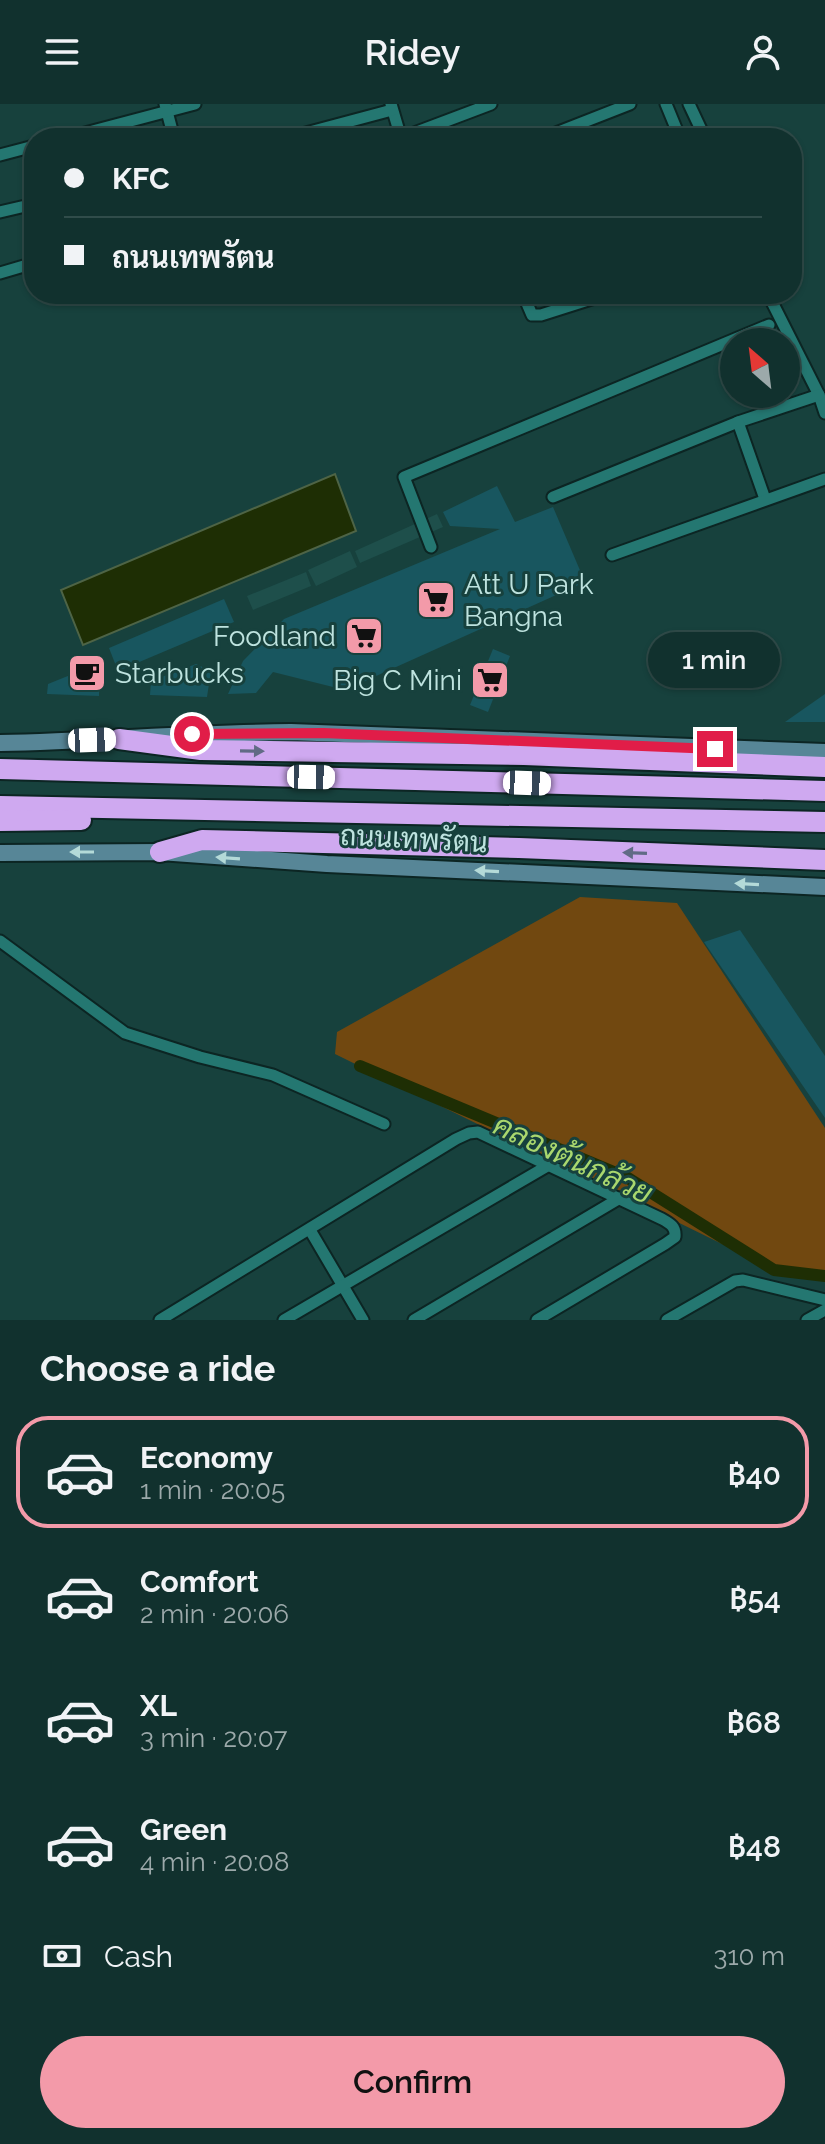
<!DOCTYPE html>
<html lang="en">
<head>
<meta charset="utf-8">
<style>
	:root { --surface:#11312e; --page:#1e3d3a; --text:#f1f3f6; --muted:#9ca9aa; --line:#304c4a; --accent:#f39aa9 }
	body { margin:0; font-family:Raleway,Sarabun,sans-serif; background:var(--page); color:var(--text); height:100vh; display:flex; flex-direction:column; font-size:30px; white-space:nowrap }
	* { box-sizing:border-box; margin:0 }
	p { font-size:26px; color:var(--muted) }
	.icon { flex:none; width:44px; height:44px; fill:none; stroke:currentColor; stroke-width:2; stroke-linecap:round; stroke-linejoin:round }
	.map { position:relative; height:1216px; overflow:hidden }
	.drawer { display:flex; flex-direction:column; background:var(--surface); flex:1 }
	.drawer>* { flex:none }
	.hud { position:absolute; left:24px; top:24px; width:778px; height:176px; border-radius:32px; box-shadow:0 2px 6px #0004,0 0 0 2px var(--line); display:grid; align-content:center; height:176px; padding:0 40px; background:var(--surface) }
	.needle { width:52px; rotate:332deg }
	.controls { position:absolute; left:720px; top:224px; display:grid; gap:16px }
	.controls a { display:grid; place-items:center; width:80px; height:80px; border-radius:50%; background:var(--surface); box-shadow:0 2px 6px #0004,0 0 0 2px var(--line); font-size:40px }
	.end { position:absolute; width:36px; height:36px; margin:-18px; border:10px solid #e11d48; background:#fff; box-shadow:0 0 0 4px #fff }
	.from { border-radius:50% }
	.bubble { position:absolute; height:56px; border-radius:28px; background:var(--surface); box-shadow:0 2px 6px #0004,0 0 0 2px var(--line); font-size:26px; font-weight:600; line-height:56px; text-align:center }
	.car { position:absolute; width:24px; height:48px; margin:-24px -12px; border-radius:10px; box-shadow:0 0 6px 2px #0007; background:linear-gradient(#fff 24%,#345 0 40%,#fff 0 76%,#345 0 86%,#fff 0) }
	.hud b { display:flex; align-items:center; gap:28px; height:76px; font-size:30px }
	.hud b+b { border-top:2px solid var(--line) }
	.hud i { width:20px; height:20px; background:var(--text) }
	ul { padding:0; list-style:none }
	li { display:flex; align-items:center; gap:24px; height:112px; margin:0 16px 12px; padding:0 24px; border:4px solid transparent; border-radius:32px }
	li div { flex:1 }
	li b { display:block; font-size:30px }
	li em { font-style:normal; font-weight:600 }
	li.on { border-color:var(--accent) }
	li>.icon { width:72px; height:72px; stroke-width:1.5 }
	h2 { padding:0 40px; font-size:36px; line-height:96px }
	.pay { display:flex; align-items:center; gap:20px; height:88px; padding:0 40px; font-size:30px }
	.pay p { margin-inline-start:auto }
	.action { display:flex; gap:16px; margin-top:auto; padding:16px 40px }
	.action a { flex:1; height:92px; border-radius:48px; background:var(--accent); color:#111; font-size:32px; font-weight:600; line-height:92px; text-align:center }
	header { display:flex; justify-content:space-between; align-items:center; height:104px; padding:0 40px; background:var(--surface); font-size:36px; font-weight:600 }
	.map>svg:first-child { display:block }
	.built { fill:#1e4f4b }
	.green { fill:#714810 }
	.water { fill:#1e2e04; stroke:#4e6446; stroke-width:2 }
	.lines { fill:none; stroke-linecap:round; stroke-linejoin:round }
	.canal { stroke:#1e2e04; stroke-width:12 }
	.building { fill:#18565f }
	.street-casing { stroke:#0c2523; stroke-width:15 }
	.secondary-casing { stroke:#0c2523; stroke-width:20 }
	.highway-casing { stroke:#0c2523; stroke-width:24 }
	.street { stroke:#247771; stroke-width:11 }
	.secondary { stroke:#578697; stroke-width:16 }
	.highway { stroke:#cfa9f0; stroke-width:20 }
	.oneway { fill:#616b85 }
	.oneway2 { fill:#b4dad8 }
	.route { stroke:#e11d48; stroke-width:10 }
	.labels { text-anchor:middle; dominant-baseline:central; stroke-width:6; stroke-linejoin:round; paint-order:stroke }
	.poi-label { font-size:28px; fill:#bee3df; stroke:#17413d; text-anchor:start }
	.street-label { font-size:28px; fill:#bee3df; stroke:#17413d }
	.water-label { font-size:30px; font-style:italic; fill:#a9d76e; stroke:#17413d }
</style>
</head>
<body>
<header><svg class="icon" aria-label="menu" viewBox="0 0 24 24"><path d="M4 6h16M4 12h16M4 18h16"/></svg>Ridey<svg class="icon" aria-label="person" viewBox="0 0 24 24"><circle cx="12" cy="8" r="4"/><path d="M4 21q1-7 8-7t8 7"/></svg></header>
<div class="map">
<svg width="825" height="1216" viewBox="0 0 825 1216">
	<rect width="100%" height="100%" fill="#17413d"/>
	<g class="built">
		<polygon points="437,410 443,423 360,459 355,447"/>
		<polygon points="350,447 357,463 316,482 308,466"/>
		<polygon points="306,468 311,482 253,506 247,492"/>
	</g>
	<polygon class="green" points="580,793 677,799 825,1024 825,1172 775,1166 335,950 337,928"/>
	<polygon class="water" points="335,370 356,427 83,541 61,486"/>
	<g class="lines">
		<polyline class="canal" points="360,962 628,1074 774,1166 825,1172"/>
	</g>
	<g class="building">
		<polygon points="497,382 515,418 553,403 585,478 345,586 273,568 256,589 228,590 243,557 284,515 500,425 450,422 443,408"/>
		<polygon points="224,495 234,518 118,567 109,544"/>
		<polygon points="493,545 510,552 488,608 470,601"/>
		<polygon points="100,559 99,592 47,590 48,580"/>
		<polygon points="196,560 211,567 207,593 150,591 151,577"/>
		<polygon points="825,590 825,618 785,618"/>
		<polygon points="740,826 825,952 825,1014 704,838"/>
	</g>
	<g class="lines">
		<g class="street-casing">
			<g id="street">
				<polyline points="165,0 174,34"/>
				<polyline points="391,0 401,34 491,0"/>
				<polyline points="666,0 680,34"/>
				<polyline points="689,0 705,34"/>
				<polyline points="66,34 195,0"/>
				<polyline points="287,34 392,6"/>
				<polyline points="543,34 630,0"/>
				<polyline points="0,51 34,42"/>
				<polyline points="0,108 34,100"/>
				<polyline points="0,169 34,159"/>
				<polyline points="523,190 532,211 541,211 607,190"/>
				<polyline points="768,190 819,291 825,309"/>
				<polyline points="738,318 819,291"/>
				<polyline points="553,393 738,318 765,395"/>
				<polyline points="431,443 404,373 769,221"/>
				<polyline points="612,451 825,375"/>
				<polyline points="0,837 125,929 200,953 273,971 384,1020"/>
				<polyline points="310,1126 363,1216"/>
				<path d="M 160,1216 L 456,1035 L 469,1029 L 478,1028 L 662,1115 C 671,1120 676,1123 675,1133 L 665,1140 L 537,1216"/>
				<polyline points="284,1216 549,1061"/>
				<polyline points="414,1216 620,1094"/>
				<polyline points="667,1216 735,1177 743,1176 825,1196"/>
				<polyline points="807,1216 825,1206"/>
			</g>
		</g>
		<g class="secondary-casing">
			<g id="secondary">
				<path d="M 0,639 C 97,637 194,629 291,628 L 825,648"/>
				<polyline points="0,749 160,748 327,760 825,783"/>
			</g>
		</g>
		<g class="highway-casing">
			<g id="highway">
				<polyline points="119,635 201,646 524,651 825,663"/>
				<polyline points="0,665 825,687"/>
				<polyline points="0,702 825,718"/>
				<polyline points="0,717 81,716"/>
				<polyline points="160,748 202,736 519,744 825,756"/>
			</g>
		</g>
		<use href="#street" class="street"/>
		<use href="#secondary" class="secondary"/>
		<use href="#highway" class="highway"/>
	</g>
	<defs><path id="oneway-solid" d="M-6-.8H1V-3.2L6.5 0L1 3.2V.8H-6Z" transform="scale(2)"/></defs>
	<g class="oneway">
		<use href="#oneway-solid" transform="translate(252 647) rotate(1)"/>
		<use href="#oneway-solid" transform="translate(635 749) rotate(-178)"/>
	</g>
	<g class="oneway2">
		<use href="#oneway-solid" transform="translate(82 748) rotate(180)"/>
		<use href="#oneway-solid" transform="translate(228 754) rotate(-176)"/>
		<use href="#oneway-solid" transform="translate(487 767) rotate(-177)"/>
		<use href="#oneway-solid" transform="translate(747 780) rotate(-177)"/>
	</g>
	<g class="lines">
		<polyline class="route" points="192,630 323,629 715,645"/>
	</g>
	<defs>
		<g id="supermarket-square" transform="scale(2)"><rect x="-9" y="-9" width="18" height="18" rx="4" fill="#f39aa9" stroke="#17413d"/><path d="M-6-5.5h2.5l.6 2H6L4.5 2H-2.5L-4.4-4H-6ZM-1.5 3.2a1.3 1.3 0 1 0 .1 0ZM3 3.2a1.3 1.3 0 1 0 .1 0Z" fill="#111"/></g>
		<g id="cafe-square" transform="scale(2)"><rect x="-9" y="-9" width="18" height="18" rx="4" fill="#f39aa9" stroke="#17413d"/><path d="M-5.5-4.5H6V0H3Q3 3.5 0 3.5H-2.5Q-5.5 3.5-5.5 0ZM3-3.2v2h1.7v-2ZM-6 4.5H4V6H-6Z" fill="#111"/></g>
	</defs>
	<g fill-rule="evenodd">
		<use href="#supermarket-square" x="436" y="496"/>
		<use href="#supermarket-square" x="364" y="532"/>
		<use href="#cafe-square" x="87" y="569"/>
		<use href="#supermarket-square" x="490" y="576"/>
	</g>
	<g class="labels">
		<g class="poi-label">
			<text x="464" y="480">Att U Park<tspan x="464" dy="32">Bangna</tspan></text>
			<text x="336" y="532" text-anchor="end">Foodland</text>
			<text x="115" y="569">Starbucks</text>
			<text x="462" y="576" text-anchor="end">Big C Mini</text>
		</g>
		<g class="street-label">
			<text transform="translate(414 735) rotate(3)">ถนนเทพรัตน</text>
		</g>
		<g class="water-label">
			<text transform="translate(573 1055) rotate(25)">คลองต้นกล้วย</text>
		</g>
	</g>
</svg>
<div class="controls">
<a><svg class="needle" viewBox="-14 -14 28 28"><path d="M0-13l5 13h-10z" fill="#e53935"/><path d="M0 13l5-13h-10z" fill="#9ca9aa"/></svg></a>
</div>
<i class="end from" style="left:192px;top:630px"></i>
<i class="end" style="left:715px;top:645px"></i>
<div class="bubble" style="left:648px;top:528px;width:132px">1 min</div>
<i class="car" style="left:92px;top:636px;rotate:88deg"></i>
<i class="car" style="left:311px;top:673px;rotate:91deg"></i>
<i class="car" style="left:527px;top:679px;rotate:92deg"></i>
<div class="hud">
<b><i class="from"></i>KFC</b>
<b><i></i>ถนนเทพรัตน</b>
</div>
</div>
<section class="drawer">
<h2>Choose a ride</h2>
<ul>
<li class="on"><svg class="icon" aria-label="car" viewBox="0 0 24 24"><path d="M5 17H2v-5l4-1 3-4h7l3 4 3 1v5h-3M9 17h6M6 11h13"/><circle cx="7" cy="17" r="2"/><circle cx="17" cy="17" r="2"/></svg><div><b>Economy</b><p>1 min · 20:05</p></div><em>฿40</em></li>
<li><svg class="icon" aria-label="car" viewBox="0 0 24 24"><path d="M5 17H2v-5l4-1 3-4h7l3 4 3 1v5h-3M9 17h6M6 11h13"/><circle cx="7" cy="17" r="2"/><circle cx="17" cy="17" r="2"/></svg><div><b>Comfort</b><p>2 min · 20:06</p></div><em>฿54</em></li>
<li><svg class="icon" aria-label="car" viewBox="0 0 24 24"><path d="M5 17H2v-5l4-1 3-4h7l3 4 3 1v5h-3M9 17h6M6 11h13"/><circle cx="7" cy="17" r="2"/><circle cx="17" cy="17" r="2"/></svg><div><b>XL</b><p>3 min · 20:07</p></div><em>฿68</em></li>
<li><svg class="icon" aria-label="car" viewBox="0 0 24 24"><path d="M5 17H2v-5l4-1 3-4h7l3 4 3 1v5h-3M9 17h6M6 11h13"/><circle cx="7" cy="17" r="2"/><circle cx="17" cy="17" r="2"/></svg><div><b>Green</b><p>4 min · 20:08</p></div><em>฿48</em></li>
</ul>
<div class="pay"><svg class="icon" aria-label="cash" viewBox="0 0 24 24"><path d="M3 7h18v10H3z"/><circle cx="12" cy="12" r="2"/></svg>Cash<p>310 m</p></div>
<div class="action"><a>Confirm</a></div>
</section>
</body>
</html>
